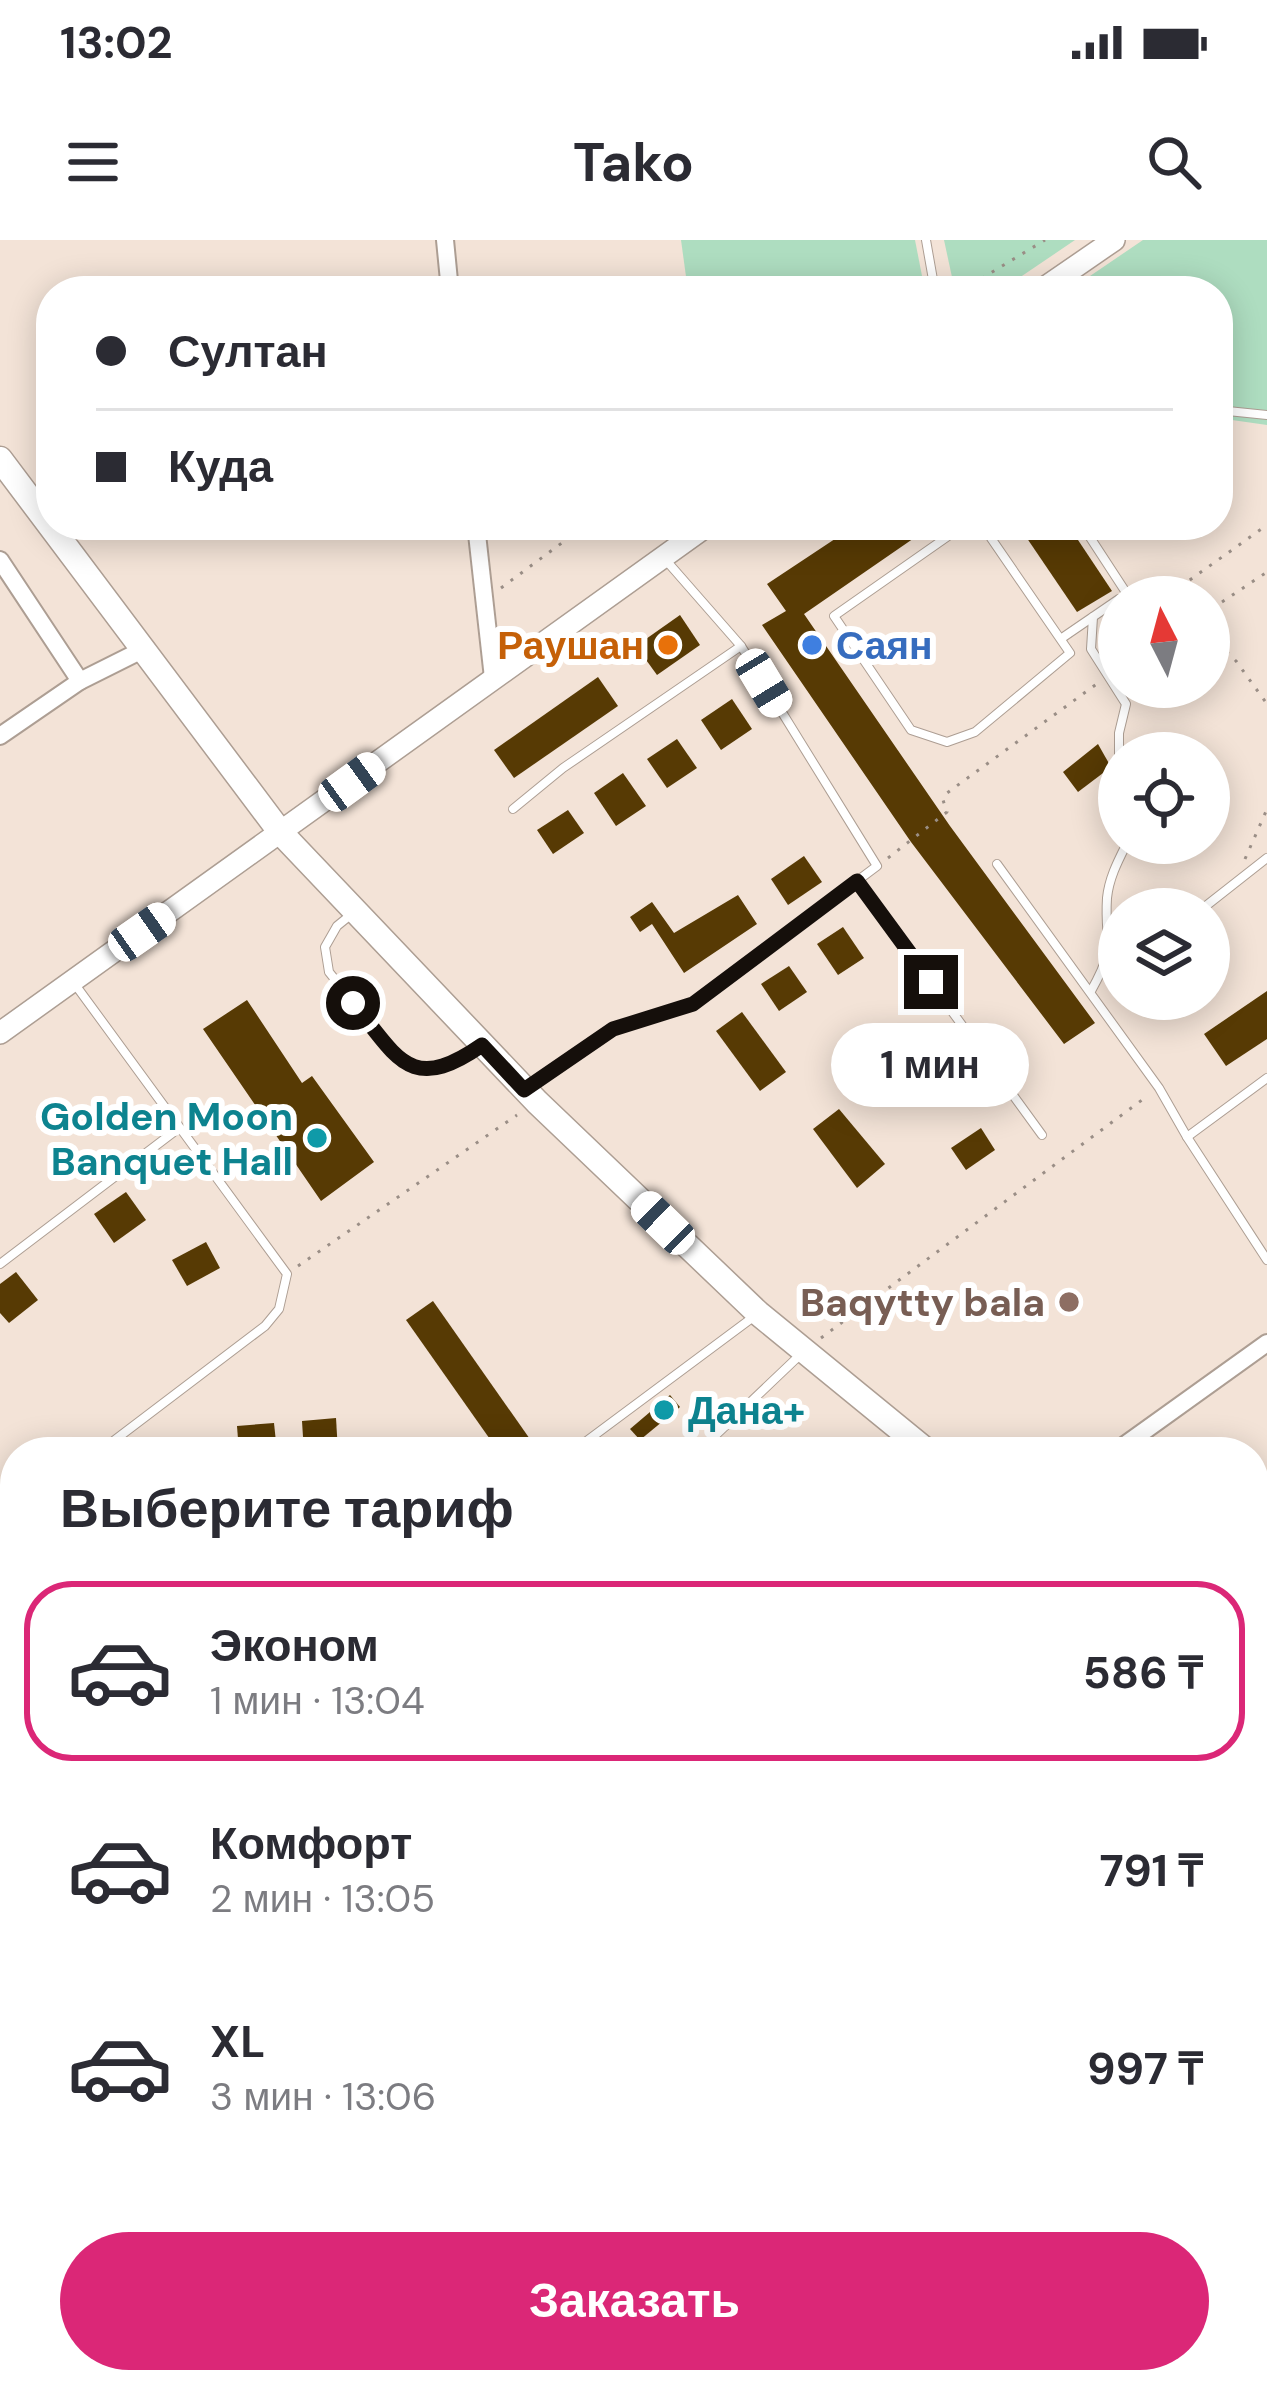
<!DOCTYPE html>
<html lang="ru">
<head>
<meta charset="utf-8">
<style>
	:root { --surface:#fff; --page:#f2f2f3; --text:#2b2b33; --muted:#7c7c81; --line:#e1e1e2; --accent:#db2777 }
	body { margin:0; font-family:"DM Sans",sans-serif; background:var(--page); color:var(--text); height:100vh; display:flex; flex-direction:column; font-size:45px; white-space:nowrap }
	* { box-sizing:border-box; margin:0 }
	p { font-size:39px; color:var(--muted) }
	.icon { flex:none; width:66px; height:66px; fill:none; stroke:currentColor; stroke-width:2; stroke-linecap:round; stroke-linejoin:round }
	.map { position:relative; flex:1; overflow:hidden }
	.details { position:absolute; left:0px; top:1197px; width:1269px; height:957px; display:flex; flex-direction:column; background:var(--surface); border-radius:48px 48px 0 0; box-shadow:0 6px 30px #0003 }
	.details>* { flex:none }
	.top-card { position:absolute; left:36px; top:36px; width:1197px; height:264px; border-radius:48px; box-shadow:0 6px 30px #0003; display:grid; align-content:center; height:264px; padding:0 60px; background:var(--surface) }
	.needle { width:78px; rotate:354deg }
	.buttons { position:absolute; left:1098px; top:336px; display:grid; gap:24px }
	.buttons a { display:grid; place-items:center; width:132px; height:132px; border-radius:50%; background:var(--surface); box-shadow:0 6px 30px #0003; font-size:60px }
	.end { position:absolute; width:54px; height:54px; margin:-27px; border:15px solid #150f0b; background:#fff; box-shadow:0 0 0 6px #fff }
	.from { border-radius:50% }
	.bubble { position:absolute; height:84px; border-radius:42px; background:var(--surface); box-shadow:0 6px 30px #0003; font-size:39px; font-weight:700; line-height:84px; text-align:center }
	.car { position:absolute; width:36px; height:72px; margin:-36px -18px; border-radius:15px; box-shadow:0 0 9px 3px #0007; background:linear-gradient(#fff 24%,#345 0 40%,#fff 0 76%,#345 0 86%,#fff 0) }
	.top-card b { display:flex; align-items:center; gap:42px; height:114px; font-size:45px }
	.top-card b+b { border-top:3px solid var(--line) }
	.top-card i { width:30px; height:30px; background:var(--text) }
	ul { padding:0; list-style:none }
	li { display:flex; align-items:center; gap:36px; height:180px; margin:0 24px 18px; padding:0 36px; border:6px solid transparent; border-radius:48px }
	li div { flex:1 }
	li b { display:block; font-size:45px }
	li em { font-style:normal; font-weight:700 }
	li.selected { border-color:var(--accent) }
	li>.icon { width:108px; height:108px; stroke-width:1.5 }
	h2 { padding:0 60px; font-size:54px; line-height:144px }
	.cta { display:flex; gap:24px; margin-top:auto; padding:24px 60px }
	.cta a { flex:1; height:138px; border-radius:72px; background:var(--accent); color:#fff; font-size:48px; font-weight:700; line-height:138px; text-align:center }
	.status { display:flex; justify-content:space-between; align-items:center; height:84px; padding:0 60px; background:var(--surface); direction:ltr }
	.status svg { height:33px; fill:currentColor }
	header { display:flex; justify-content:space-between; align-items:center; height:156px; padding:0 60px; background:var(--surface); font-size:54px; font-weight:700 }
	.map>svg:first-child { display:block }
	.green { fill:#aeddc0 }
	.building { fill:#573a04 }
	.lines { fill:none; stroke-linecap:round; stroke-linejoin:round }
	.lane-casing { stroke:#ad9e93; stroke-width:10 }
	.street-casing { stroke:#ad9e93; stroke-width:20 }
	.secondary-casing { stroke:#ad9e93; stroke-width:24 }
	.primary-casing { stroke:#ad9e93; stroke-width:27 }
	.path { stroke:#9a8e86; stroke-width:3; stroke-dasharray:3 9; stroke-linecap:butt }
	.lane { stroke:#fff; stroke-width:8 }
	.street { stroke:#fff; stroke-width:16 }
	.secondary { stroke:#fff; stroke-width:21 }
	.primary { stroke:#fff; stroke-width:24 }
	.route { stroke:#150f0b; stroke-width:15 }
	.food-dot { fill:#e8710a; stroke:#fff; stroke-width:4.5 }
	.shop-dot { fill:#3f7fe0; stroke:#fff; stroke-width:4.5 }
	.culture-dot { fill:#0f9aa8; stroke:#fff; stroke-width:4.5 }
	.education-dot { fill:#8d6e63; stroke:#fff; stroke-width:4.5 }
	.labels { text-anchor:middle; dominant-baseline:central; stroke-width:12; stroke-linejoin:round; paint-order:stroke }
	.food-label { font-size:39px; font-weight:bold; fill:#c56008; stroke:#fff; text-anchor:end }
	.shop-label { font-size:39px; font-weight:bold; fill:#366cbe; stroke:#fff; text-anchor:start }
	.culture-label { font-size:39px; font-weight:bold; fill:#0d838f; stroke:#fff; text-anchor:end }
	.education-label { font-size:39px; font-weight:bold; fill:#785e54; stroke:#fff; text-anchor:end }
</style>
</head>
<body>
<div class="status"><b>13:02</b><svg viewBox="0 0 49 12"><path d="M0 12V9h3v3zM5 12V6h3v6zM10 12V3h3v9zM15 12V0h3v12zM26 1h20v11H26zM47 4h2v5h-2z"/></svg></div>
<header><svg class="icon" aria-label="menu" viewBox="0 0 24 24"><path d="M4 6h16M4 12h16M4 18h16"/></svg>Tako<svg class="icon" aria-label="search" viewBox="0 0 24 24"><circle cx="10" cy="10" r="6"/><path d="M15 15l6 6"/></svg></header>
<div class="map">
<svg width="1267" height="2152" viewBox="0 0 1267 2152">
	<rect width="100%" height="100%" fill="#f3e3d7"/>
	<g class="green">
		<polygon points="681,0 915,0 923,41 868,51 688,51"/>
		<polygon points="944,0 1075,0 1000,51 955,51"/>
		<polygon points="1143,0 1267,0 1267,185 1218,178 1218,51 1068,51"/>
	</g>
	<g class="building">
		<polygon points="856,285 933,285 804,374 950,586 1095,783 1064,804 911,602 762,385 786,371 767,344"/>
		<polygon points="1018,285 1068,285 1112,351 1077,372"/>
		<polygon points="680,375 700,405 657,435 636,406"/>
		<polygon points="598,437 618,466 514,538 494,510"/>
		<polygon points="732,459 752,489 721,510 701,480"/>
		<polygon points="677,499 697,528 667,548 647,519"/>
		<polygon points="1098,504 1111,527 1078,552 1063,532"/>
		<polygon points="623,533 646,566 616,586 594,553"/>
		<polygon points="568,570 584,593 553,614 537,590"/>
		<polygon points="804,616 822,642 788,665 771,639"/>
		<polygon points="738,655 757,684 684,733 652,684 640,692 630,677 652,662 674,693"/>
		<polygon points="843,687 864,718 838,735 817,704"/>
		<polygon points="789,726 807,752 779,771 761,744"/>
		<polygon points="1267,751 1267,799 1226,826 1204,794"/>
		<polygon points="247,760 302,843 312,836 374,922 321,961 203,789"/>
		<polygon points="742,772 786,832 760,851 716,791"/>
		<polygon points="893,816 915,848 890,865 868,833"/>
		<polygon points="839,869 885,924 857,948 813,889"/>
		<polygon points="981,888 995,910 966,930 951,908"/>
		<polygon points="126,952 146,980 114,1003 94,974"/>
		<polygon points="206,1002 220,1028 187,1046 172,1020"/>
		<polygon points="16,1032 38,1060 9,1083 0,1073 0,1044"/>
		<polygon points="433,1061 539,1212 499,1212 406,1080"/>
		<polygon points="670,1155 680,1167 640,1200 630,1189"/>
		<polygon points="336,1178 338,1212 304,1212 302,1181"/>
		<polygon points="274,1183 277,1212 239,1212 237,1186"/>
	</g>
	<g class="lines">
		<g class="lane-casing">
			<g id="lane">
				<polyline points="926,0 935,51"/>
				<polyline points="1218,170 1267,175"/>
				<polyline points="964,285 834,376 911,490 947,502 975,492 1070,413 982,285"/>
				<polyline points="1082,285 1127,354 1173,357"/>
				<polyline points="664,318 741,406"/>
				<polyline points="1209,370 1211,370"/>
				<polyline points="1093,377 1091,409 1126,464 1119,493 1119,527"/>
				<polyline points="1062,398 1119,359"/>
				<polyline points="513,569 563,528 741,406 877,626 857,641"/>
				<polyline points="997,624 1159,848 1187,897 1267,1020"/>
				<polyline points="1202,669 1267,618"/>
				<polyline points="353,673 337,686 325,707 329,732 402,823 427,831 459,820 480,805"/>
				<polyline points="74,743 287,1034 279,1069 265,1086 99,1212"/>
				<path d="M 1091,751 C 1118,703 1104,706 1107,658 C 1109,638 1118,621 1127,603"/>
				<polyline points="531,845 613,789 693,764 857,641 1042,895"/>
				<polyline points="1187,897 1267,838"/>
				<polyline points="0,1024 179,888"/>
				<polyline points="584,1203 756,1075"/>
				<polyline points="698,1212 801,1114"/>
				<polyline points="0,1841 15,1842"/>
			</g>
		</g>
		<g class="street-casing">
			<g id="street">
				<polyline points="445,0 450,51"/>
				<polyline points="476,285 493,438"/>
				<polyline points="0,320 80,441 0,496"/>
				<polyline points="80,441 146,408"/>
				<polyline points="1115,1212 1267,1103"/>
				<polyline points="145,2141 145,2152"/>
				<polyline points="459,2152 463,2139"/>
			</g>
		</g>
		<g class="secondary-casing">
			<g id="secondary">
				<polyline points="1040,51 1114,0"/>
				<polyline points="0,793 708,285"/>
			</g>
		</g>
		<g class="primary-casing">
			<g id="primary">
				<polyline points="0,219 281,593 537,862 758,1073 928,1212"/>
				<polyline points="1254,1473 1267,1483"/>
			</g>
		</g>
		<g class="path">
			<polyline points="961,51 1045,0"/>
			<polyline points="1180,347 1267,285"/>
			<polyline points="501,348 586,285"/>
			<polyline points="1222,362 1267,332"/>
			<polyline points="1209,395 1236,421 1267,464"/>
			<polyline points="888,618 947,572 943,560 947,553 1098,443"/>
			<polyline points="1245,619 1267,569"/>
			<polyline points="298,1026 517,875"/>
			<polyline points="821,1098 1146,857"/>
		</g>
		<use href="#lane" class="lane"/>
		<use href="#street" class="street"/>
		<use href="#secondary" class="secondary"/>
		<use href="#primary" class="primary"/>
	</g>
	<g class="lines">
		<path class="route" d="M 353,763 C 398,818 410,855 482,805 L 524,850 L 613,789 L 693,764 L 857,641 L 931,742"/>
	</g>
	<circle class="food-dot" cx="668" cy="405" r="12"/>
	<circle class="shop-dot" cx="812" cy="405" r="12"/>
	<g class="culture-dot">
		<circle cx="317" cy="898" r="12"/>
		<circle cx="664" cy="1170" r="12"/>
	</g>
	<circle class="education-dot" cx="1069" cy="1062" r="12"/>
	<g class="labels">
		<g class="food-label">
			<text x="644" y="405">Раушан</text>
		</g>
		<g class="shop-label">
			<text x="836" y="405">Саян</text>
		</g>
		<g class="culture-label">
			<text x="293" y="876">Golden Moon<tspan x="293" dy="45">Banquet Hall</tspan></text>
			<text x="688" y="1170" text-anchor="start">Дана+</text>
		</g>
		<g class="education-label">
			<text x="1045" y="1062">Baqytty bala</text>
		</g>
	</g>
</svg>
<div class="buttons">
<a><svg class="needle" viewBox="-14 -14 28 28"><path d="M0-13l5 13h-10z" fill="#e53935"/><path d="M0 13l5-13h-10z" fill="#7c7c81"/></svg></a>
<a><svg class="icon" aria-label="locate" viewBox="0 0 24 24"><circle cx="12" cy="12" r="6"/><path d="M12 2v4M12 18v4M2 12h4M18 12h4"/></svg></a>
<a><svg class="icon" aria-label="layers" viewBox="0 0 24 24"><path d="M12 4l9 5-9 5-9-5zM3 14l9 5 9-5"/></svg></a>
</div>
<i class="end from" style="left:353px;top:763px"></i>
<i class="end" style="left:931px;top:742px"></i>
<div class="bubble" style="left:831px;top:783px;width:198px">1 мин</div>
<i class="car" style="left:764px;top:443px;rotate:149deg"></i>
<i class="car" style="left:352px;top:542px;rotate:54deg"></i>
<i class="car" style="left:142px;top:692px;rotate:55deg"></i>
<i class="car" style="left:663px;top:983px;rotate:314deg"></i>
<div class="top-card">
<b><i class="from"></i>Султан</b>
<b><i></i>Куда</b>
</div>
<section class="details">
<h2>Выберите тариф</h2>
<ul>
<li class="selected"><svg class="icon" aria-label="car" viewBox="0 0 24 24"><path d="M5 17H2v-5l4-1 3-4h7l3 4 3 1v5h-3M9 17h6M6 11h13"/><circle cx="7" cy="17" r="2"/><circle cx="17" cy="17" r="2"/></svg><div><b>Эконом</b><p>1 мин · 13:04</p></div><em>586 ₸</em></li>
<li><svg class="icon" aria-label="car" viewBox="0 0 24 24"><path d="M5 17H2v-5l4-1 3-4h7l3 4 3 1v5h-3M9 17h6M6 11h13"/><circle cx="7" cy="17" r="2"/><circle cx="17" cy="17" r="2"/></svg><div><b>Комфорт</b><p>2 мин · 13:05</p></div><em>791 ₸</em></li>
<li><svg class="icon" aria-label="car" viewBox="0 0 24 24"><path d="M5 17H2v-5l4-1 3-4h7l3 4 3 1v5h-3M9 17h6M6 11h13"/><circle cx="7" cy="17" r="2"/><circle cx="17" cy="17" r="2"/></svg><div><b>XL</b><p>3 мин · 13:06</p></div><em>997 ₸</em></li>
</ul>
<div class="cta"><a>Заказать</a></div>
</section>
</div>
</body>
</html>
